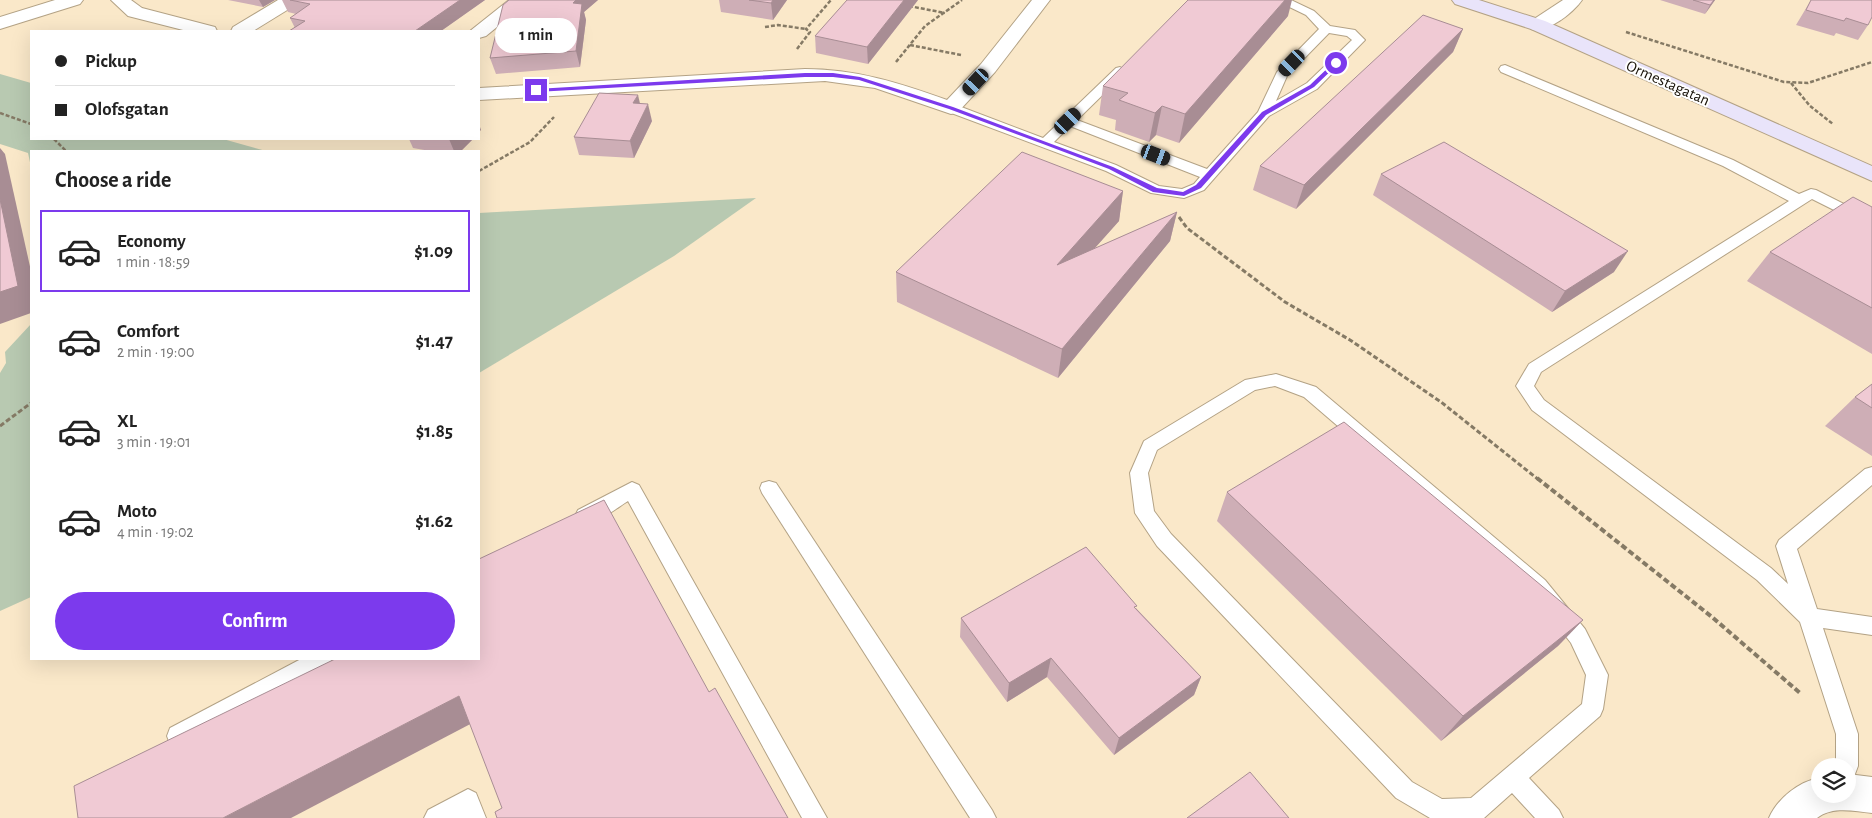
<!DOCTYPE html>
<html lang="en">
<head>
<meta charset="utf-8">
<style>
	:root { --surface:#fff; --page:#f2f2f2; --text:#222; --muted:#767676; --line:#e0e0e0; --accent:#7c3aed }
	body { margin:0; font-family:"Alegreya Sans",sans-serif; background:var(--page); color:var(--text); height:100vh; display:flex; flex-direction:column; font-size:19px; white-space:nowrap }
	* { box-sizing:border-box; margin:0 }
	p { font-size:16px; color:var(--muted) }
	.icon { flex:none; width:28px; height:28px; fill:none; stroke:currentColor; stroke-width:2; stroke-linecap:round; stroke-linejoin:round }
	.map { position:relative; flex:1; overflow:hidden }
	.details { position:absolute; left:30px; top:150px; width:450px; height:510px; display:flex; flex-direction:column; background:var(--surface); border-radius:0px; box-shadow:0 5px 20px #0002 }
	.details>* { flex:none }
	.hud { position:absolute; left:30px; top:30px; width:450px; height:110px; border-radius:0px; box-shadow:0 5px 20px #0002; display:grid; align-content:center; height:110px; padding:0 25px; background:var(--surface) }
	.buttons { position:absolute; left:1811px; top:758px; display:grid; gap:10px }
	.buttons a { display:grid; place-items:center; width:45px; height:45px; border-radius:50%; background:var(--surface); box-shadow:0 5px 20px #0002; font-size:25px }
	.end { position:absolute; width:22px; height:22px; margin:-11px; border:6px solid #7c3aed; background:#fff; box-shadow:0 0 0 2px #fff }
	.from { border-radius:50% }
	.bubble { position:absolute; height:35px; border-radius:18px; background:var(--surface); box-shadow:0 5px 20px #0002; font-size:16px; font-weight:600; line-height:35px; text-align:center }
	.car { position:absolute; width:15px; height:30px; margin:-15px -8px; border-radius:6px; box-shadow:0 0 4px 1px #0007; background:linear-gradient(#222 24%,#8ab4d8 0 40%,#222 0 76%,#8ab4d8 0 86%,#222 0) }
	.hud b { display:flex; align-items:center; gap:18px; height:48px; font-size:19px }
	.hud b+b { border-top:1px solid var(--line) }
	.hud i { width:12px; height:12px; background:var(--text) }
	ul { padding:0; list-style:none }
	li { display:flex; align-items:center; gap:15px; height:82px; margin:0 10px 8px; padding:0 15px; border:2px solid transparent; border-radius:0px }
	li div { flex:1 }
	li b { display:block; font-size:19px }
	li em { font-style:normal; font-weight:600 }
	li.on { border-color:var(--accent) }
	li>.icon { width:45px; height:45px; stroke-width:1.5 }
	h2 { padding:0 25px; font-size:22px; line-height:60px }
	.cta { display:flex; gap:10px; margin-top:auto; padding:10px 25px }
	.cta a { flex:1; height:58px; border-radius:30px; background:var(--accent); color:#fff; font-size:20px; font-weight:600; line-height:58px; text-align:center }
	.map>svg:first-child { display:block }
	.green { fill:#b8c9b1 }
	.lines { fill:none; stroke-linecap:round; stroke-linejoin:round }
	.lane-casing { stroke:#b3a285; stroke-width:2 }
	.street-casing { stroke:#b3a285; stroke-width:2 }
	.secondary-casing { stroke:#b3a285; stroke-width:2 }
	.path-far2 { stroke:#857a65; stroke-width:2.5; stroke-dasharray:4 2; stroke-linecap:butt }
	.path-far1 { stroke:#857a65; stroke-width:3; stroke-dasharray:5 2.5; stroke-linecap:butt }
	.path { stroke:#857a65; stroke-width:4; stroke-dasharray:6 3; stroke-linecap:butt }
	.lane { fill:#fff; fill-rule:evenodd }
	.street { fill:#fff; fill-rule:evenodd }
	.secondary { fill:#e9e4fa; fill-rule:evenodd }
	.wall { fill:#ceaeb6 }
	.shaded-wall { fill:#a88d94 }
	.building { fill:#f0cad4; stroke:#a88d94 }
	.route { fill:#7c3aed }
	.labels { text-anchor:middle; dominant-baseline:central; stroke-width:4; stroke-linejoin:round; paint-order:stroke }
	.far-street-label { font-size:16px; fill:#171107; stroke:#fff }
</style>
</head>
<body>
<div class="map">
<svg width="1872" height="818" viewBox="0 0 1872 818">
	<rect width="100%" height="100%" fill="#fae8c9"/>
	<g class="green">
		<polygon points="0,74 31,83 31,139 223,139 266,151 31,151 31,167 28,153 0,144"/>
		<polygon points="756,198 674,256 479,373 479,213"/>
		<polygon points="31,324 31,597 0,611 0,373 6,363 5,352"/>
	</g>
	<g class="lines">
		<g class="lane-casing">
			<g id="lane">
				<path d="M 1275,0 L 1291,0 L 1314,11 L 1330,26 L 1355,30 L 1365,40 L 1317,89 L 1269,116 L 1204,190 L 1184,198 L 1151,193 L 1106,171 L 946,111 L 944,108 L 946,105 L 956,105 L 1043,138 L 1116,68 L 1120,67 L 1126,71 L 1124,74 L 1077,120 L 1207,169 L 1258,112 L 1277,72 L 1319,29 L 1306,15 ZM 1329,33 L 1347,36 L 1352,40 L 1307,83 L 1276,101 L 1287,76 ZM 1070,126 L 1200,177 L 1194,184 L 1182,189 L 1159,186 L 1116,165 L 1054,142 Z"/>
				<polygon points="1505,65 1733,160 1799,194 1811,189 1816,190 1872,218 1872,229 1812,199 1541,372 1534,386 1544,400 1771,568 1788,584 1776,546 1779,540 1865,469 1872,467 1872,485 1797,549 1817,609 1872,617 1872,635 1823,628 1858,734 1858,766 1855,774 1849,776 1856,779 1860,792 1856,800 1848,803 1840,800 1837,794 1848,794 1848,766 1836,766 1836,734 1800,622 1757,580 1532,410 1516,386 1529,364 1789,201 1723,166 1501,72 1499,69 1501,66"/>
				<path d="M 1276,374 L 1316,387 L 1545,580 L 1585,629 L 1608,675 L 1603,709 L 1600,716 L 1529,778 L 1559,810 L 1563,818 L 1535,818 L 1512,793 L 1484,818 L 1430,818 L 1396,798 L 1157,546 L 1135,513 L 1130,473 L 1144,441 L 1245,380 ZM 1275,386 L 1304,397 L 1531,592 L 1571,643 L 1586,675 L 1582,704 L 1471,798 L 1442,799 L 1412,782 L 1171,534 L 1154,511 L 1148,473 L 1157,450 L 1255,390 Z"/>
				<polygon points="769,481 776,483 992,810 996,818 970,818 762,493 760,488 762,483"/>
				<path d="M 632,482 L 639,485 L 827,818 L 802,818 L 628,501 C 615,509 594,527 578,522 L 575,516 L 578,510 Z"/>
				<polygon points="301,659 332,659 328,666 186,744 178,747 170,744 167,736 170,728"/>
				<polygon points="468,789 476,793 486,818 424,818 428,810"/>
			</g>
		</g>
		<g class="street-casing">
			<g id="street">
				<polygon points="55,0 83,0 80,4 0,29 0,17"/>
				<polygon points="111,0 131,0 142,8 215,27 217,31 187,31 128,16"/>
				<polygon points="278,0 300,0 297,4 253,31 231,31 233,27"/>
				<polygon points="509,0 530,0 486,36 479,38 479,31 470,31"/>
				<path d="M 1032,0 L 1050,0 L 995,72 L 958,112 L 951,114 L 875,88 L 825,81 L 479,100 L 479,88 L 805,69 C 856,69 900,83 947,100 L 981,64 Z"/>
				<path d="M 1563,0 L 1582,0 C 1573,13 1548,33 1531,29 L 1529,25 L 1531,21 Z"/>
				<path d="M 1848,774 L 1872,777 L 1872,813 C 1854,811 1832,806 1817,818 L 1769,818 C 1777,799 1799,781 1820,778 L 1820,794 L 1848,794 Z"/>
			</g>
		</g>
		<g class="secondary-casing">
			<polygon id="secondary" points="1452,0 1479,0 1545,21 1872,166 1872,181 1531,29 1455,4"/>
		</g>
		<g class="path-far2">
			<polyline points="909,6 945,13"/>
			<polyline points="765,27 778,25 806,29"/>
			<polyline points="1626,32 1784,82 1808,83 1872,62"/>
			<polyline points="910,45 961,55"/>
			<polyline points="797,49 810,32 806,29 831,0"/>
			<polyline points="896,62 925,26 962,0"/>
			<polyline points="1791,83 1810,106 1833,124"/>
			<polyline points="0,113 31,124"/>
			<polyline points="54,139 66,151"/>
			<polyline points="479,171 530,142 554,117"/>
		</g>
		<g class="path-far1">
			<polyline points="1179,217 1187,228 1285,302 1350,340 1441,402 1539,480"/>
			<polyline points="0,426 31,403"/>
		</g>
		<polyline class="path" points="1537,478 1712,617 1800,693"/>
		<use href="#lane" class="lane"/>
		<use href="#street" class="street"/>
		<use href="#secondary" class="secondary"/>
	</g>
	<g class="wall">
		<polygon points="228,0 275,0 263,7"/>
		<polygon points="282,0 485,0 441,31 289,31 295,28 290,18 296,14 288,12"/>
		<polygon points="509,0 598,0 584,12 586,20 580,67 496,74 490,58"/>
		<polygon points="719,0 787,0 773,20 721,12"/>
		<polygon points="918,0 868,64 816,53 815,36"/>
		<polygon points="1660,0 1715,0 1705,14"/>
		<polygon points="1811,0 1872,0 1868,25 1858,40 1836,33 1834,36 1796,25"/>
		<polygon points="1288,16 1179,143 1156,135 1149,142 1115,130 1116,120 1099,115 1103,86"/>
		<polygon points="1463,29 1453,52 1296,209 1253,190 1260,166"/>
		<polygon points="652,121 634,158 579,155 574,137"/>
		<polygon points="409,139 473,139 461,151 430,151 413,148"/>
		<polygon points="1381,174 1614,272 1552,312 1373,195"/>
		<polygon points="1123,191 1119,221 1094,249 1177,212 1170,241 1058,378 897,302 896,272"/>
		<polygon points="1872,207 1872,354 1747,281 1770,252"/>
		<polygon points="1872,384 1872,456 1825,426 1855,397"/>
		<polygon points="1227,492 1583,620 1558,646 1441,741 1217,521"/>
		<polygon points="1136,608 1201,677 1194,695 1114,755 1047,677 1007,702 960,637 961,618"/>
	</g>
	<g class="shaded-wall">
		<polygon points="259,0 275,0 263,7"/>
		<polygon points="460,0 485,0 441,31 415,31"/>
		<polygon points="576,0 598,0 584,12 586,20 580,67 576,51 573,3"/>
		<polygon points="773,0 787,0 773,20 771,3"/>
		<polygon points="904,0 918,0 868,64 867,47"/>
		<polygon points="1285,0 1292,0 1288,16 1179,143 1185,114"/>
		<polygon points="1714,0 1715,0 1705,14 1710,5"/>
		<polygon points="1463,29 1453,52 1296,209 1304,185"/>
		<polygon points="638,95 642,112 633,103"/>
		<polygon points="648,104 652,121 634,158 630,141"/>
		<polygon points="1162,106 1156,135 1149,142 1155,113"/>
		<polygon points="479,124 481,130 479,132"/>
		<polygon points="449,139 473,139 461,151 454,151"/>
		<polygon points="0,148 5,154 31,271 31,313 0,324"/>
		<polygon points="1123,191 1119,221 1053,295 1057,265"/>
		<polygon points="1177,212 1170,241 1058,378 1062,349"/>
		<polygon points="1628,251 1614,272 1552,312 1565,291"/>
		<polygon points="1583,620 1558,646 1441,741 1463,716"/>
		<polygon points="1051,658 1047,677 1007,702 1009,683"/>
		<polygon points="1201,677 1194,695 1114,755 1119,738"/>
		<polygon points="459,696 478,720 291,818 223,818"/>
	</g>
	<g class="building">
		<polygon points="290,0 460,0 415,31 289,31 305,21 290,18 310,4"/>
		<polygon points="509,0 576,0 573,3 582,4 576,51 490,58 503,5"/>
		<polygon points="749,0 773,0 771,3"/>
		<polygon points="847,0 904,0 867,47 815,36"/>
		<polygon points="1188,0 1285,0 1185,114 1162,106 1155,113 1119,100 1128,93 1103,86"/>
		<polygon points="1693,0 1714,0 1710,5"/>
		<polygon points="1811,0 1872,0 1872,17 1868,25 1846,18 1844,21 1806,10"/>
		<polygon points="1423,15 1463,29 1304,185 1260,166"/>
		<polygon points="599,93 638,95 633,103 648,104 630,141 574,137"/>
		<polygon points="1444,142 1628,251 1565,291 1381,174"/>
		<polygon points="1022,152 1123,191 1057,265 1177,212 1062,349 896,272"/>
		<polygon points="1853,197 1872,207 1872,308 1770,252"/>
		<polygon points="0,199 18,286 0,292"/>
		<polygon points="1872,384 1872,408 1855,397"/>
		<polygon points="1344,422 1583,620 1463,716 1227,492"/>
		<polygon points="604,500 709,692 715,688 788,818 497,818 495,812 502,808 459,696 223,818 78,818 74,786 335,659 479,659 479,559"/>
		<polygon points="1086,547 1137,606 1134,607 1201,677 1119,738 1051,658 1009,683 961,618"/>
		<polygon points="1250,772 1289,818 1187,818"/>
	</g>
	<polygon class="route" points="1334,62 1339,63 1314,87 1266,115 1201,188 1184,196 1153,192 1109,169 1043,144 949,109 859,80 833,77 805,77 536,92 533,90 536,89 805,73 833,73 860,77 953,107 1113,167 1157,188 1183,192 1196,185 1262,112 1310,85"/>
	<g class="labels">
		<g class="far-street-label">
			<text transform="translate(1668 83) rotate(24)">Ormestagatan</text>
		</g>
	</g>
</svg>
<div class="buttons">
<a><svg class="icon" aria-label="layers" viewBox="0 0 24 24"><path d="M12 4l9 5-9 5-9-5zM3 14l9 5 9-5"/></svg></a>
</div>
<i class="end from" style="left:1336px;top:63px"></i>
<i class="end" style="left:536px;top:90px"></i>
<div class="bubble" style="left:495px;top:18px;width:82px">1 min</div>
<i class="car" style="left:1292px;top:63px;rotate:224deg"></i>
<i class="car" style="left:976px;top:82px;rotate:223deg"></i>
<i class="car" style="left:1068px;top:121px;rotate:46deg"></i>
<i class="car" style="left:1156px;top:155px;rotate:111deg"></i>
<div class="hud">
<b><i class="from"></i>Pickup</b>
<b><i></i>Olofsgatan</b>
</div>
<section class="details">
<h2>Choose a ride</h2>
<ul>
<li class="on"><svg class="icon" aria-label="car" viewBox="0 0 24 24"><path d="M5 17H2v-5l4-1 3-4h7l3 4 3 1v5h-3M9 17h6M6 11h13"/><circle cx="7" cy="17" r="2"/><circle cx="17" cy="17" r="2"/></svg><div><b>Economy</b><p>1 min · 18:59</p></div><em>$1.09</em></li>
<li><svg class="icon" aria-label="car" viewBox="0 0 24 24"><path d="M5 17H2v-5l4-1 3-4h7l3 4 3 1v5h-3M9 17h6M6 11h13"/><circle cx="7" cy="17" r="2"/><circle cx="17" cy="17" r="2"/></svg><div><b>Comfort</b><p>2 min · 19:00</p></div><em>$1.47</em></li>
<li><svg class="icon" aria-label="car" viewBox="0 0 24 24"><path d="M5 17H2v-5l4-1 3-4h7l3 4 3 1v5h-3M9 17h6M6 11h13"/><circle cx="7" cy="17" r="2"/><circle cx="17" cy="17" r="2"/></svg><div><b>XL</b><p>3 min · 19:01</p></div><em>$1.85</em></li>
<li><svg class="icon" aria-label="car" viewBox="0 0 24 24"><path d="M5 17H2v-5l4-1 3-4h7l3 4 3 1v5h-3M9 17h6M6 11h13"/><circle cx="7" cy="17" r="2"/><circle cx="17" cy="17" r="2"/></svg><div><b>Moto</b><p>4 min · 19:02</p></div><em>$1.62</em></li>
</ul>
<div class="cta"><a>Confirm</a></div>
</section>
</div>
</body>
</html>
